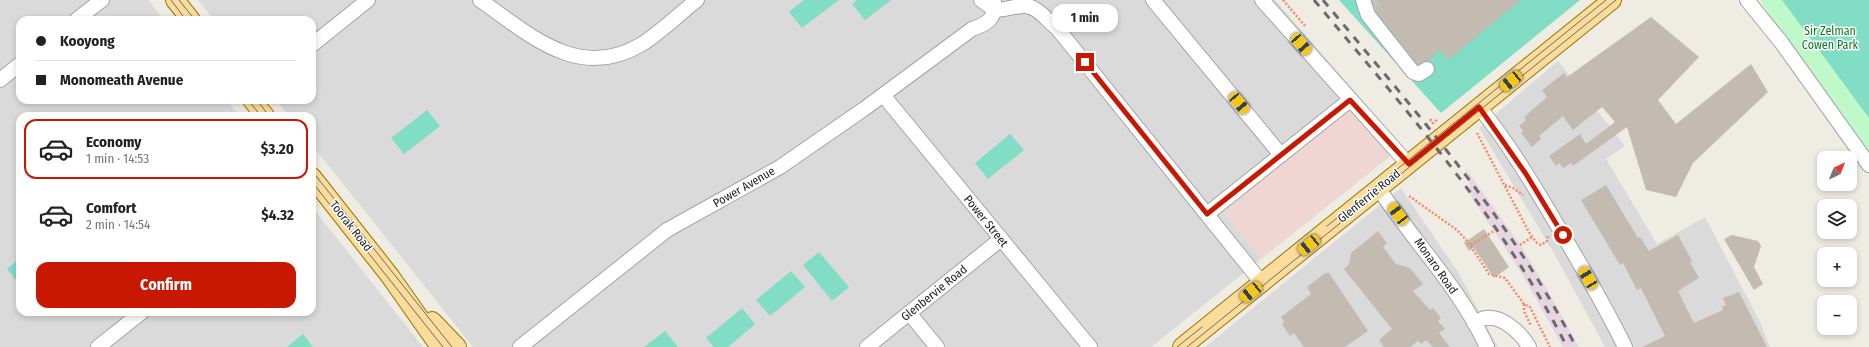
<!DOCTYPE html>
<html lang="en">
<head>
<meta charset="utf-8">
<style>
	:root { --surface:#fff; --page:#f6f6f6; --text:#222; --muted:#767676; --line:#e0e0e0; --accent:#c81802 }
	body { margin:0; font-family:"Fira Sans Condensed",sans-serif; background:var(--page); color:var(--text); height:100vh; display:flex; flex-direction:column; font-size:15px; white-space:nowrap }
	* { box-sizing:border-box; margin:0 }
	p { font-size:13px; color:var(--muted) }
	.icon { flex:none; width:22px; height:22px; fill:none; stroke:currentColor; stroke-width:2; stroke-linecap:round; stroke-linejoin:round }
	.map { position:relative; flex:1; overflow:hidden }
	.details { position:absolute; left:16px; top:112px; width:300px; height:204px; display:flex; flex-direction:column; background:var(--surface); border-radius:12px; box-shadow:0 2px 6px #0003 }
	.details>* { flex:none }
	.guide { position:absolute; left:16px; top:16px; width:300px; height:88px; border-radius:12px; box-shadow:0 2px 6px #0003; display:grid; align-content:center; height:88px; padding:0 20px; background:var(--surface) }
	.needle { width:26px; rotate:43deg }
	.controls { position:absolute; left:1817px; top:151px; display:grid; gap:8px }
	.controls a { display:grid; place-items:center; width:40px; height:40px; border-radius:8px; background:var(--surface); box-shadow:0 2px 6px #0003; font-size:20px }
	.end { position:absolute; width:18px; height:18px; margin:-9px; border:5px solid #c81802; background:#fff; box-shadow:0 0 0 2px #fff }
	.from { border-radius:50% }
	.bubble { position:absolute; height:28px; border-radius:12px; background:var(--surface); box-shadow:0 2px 6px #0003; font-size:13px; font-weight:700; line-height:28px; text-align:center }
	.car { position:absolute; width:12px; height:24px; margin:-12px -6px; border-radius:5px; box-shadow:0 0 3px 1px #0007; background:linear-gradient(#f5c518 24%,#345 0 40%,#f5c518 0 76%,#345 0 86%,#f5c518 0) }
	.guide b { display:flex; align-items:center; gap:14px; height:38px; font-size:15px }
	.guide b+b { border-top:1px solid var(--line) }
	.guide i { width:10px; height:10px; background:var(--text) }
	ul { padding:7px 0 0; list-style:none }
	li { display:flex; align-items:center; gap:12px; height:60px; margin:0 8px 6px; padding:0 12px; border:2px solid transparent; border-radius:12px }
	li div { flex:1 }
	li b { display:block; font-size:15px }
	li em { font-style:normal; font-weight:700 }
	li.on { border-color:var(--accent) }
	li>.icon { width:36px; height:36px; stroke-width:1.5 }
	.cta { display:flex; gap:8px; margin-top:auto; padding:8px 20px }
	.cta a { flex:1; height:46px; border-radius:12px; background:var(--accent); color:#fff; font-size:16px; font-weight:700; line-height:46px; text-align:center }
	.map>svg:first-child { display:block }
	.residential { fill:#dbdada }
	.commercial { fill:#efd6d2 }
	.industrial { fill:#e7d5e2 }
	.park { fill:#bff9ca }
	.pitch { fill:#81ddc4 }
	.building { fill:#c3bbb2 }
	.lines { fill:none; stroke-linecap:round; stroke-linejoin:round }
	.minor-tunnel { stroke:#c4c3bb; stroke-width:14; stroke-dasharray:14 7; stroke-linecap:butt }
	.minor-casing { stroke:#a4a4a4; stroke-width:16 }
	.major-casing { stroke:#957401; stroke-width:20 }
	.path { stroke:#f8886a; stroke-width:2.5; stroke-dasharray:2 2; stroke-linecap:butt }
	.minor { stroke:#fff; stroke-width:14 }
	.major { stroke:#fbdc9b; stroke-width:18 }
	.tram { stroke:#6b6b6b; stroke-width:1 }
	.rail { stroke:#6b6b6b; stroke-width:3; stroke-dasharray:8 8; stroke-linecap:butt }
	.route { stroke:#c81802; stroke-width:5 }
	.labels { text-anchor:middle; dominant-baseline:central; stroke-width:3; stroke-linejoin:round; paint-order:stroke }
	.park-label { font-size:12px; fill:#0c7a22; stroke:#fff }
	.street-label { font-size:12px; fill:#1d1d1d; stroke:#fff }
</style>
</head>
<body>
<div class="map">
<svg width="1869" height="347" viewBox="0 0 1869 347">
	<rect width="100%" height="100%" fill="#eeece3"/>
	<g class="residential">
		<polygon points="0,0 148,0 164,20 20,20 20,100 227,100 239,116 20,116 20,312 312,312 312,207 423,347 0,347"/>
		<polygon points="198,0 1275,0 1356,93 1217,203 1261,259 1151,347 473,347 312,145 312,116 289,116 276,100 312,100 312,20 214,20"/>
		<polygon points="1558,61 1625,146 1606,159 1657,244 1705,217 1760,322 1770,347 1605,347 1554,253 1479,128"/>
		<polygon points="1401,188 1458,272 1498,347 1205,347"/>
	</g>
	<polygon class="commercial" points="1356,93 1402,147 1261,259 1217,203"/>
	<polygon class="industrial" points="1466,169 1519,243 1544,284 1579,347 1563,347 1522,274 1472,198"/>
	<polygon class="park" points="1761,0 1869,0 1869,155 1784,41"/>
	<g class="pitch">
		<polygon points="804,0 839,0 802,28 789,12"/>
		<polygon points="857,0 891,0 865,20 852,4"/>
		<polygon points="1339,0 1580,0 1441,113"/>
		<polygon points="1782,0 1869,0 1869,118"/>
		<polygon points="427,110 440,126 404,154 391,138"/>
		<polygon points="1010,134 1024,150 988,179 975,163"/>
		<polygon points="819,252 849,287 832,301 803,265"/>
		<polygon points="20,258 20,285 7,269"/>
		<polygon points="791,271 805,287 770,316 756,300"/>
		<polygon points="742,308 755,324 728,347 714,347 706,338"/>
		<polygon points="665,331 678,347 644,347"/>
		<polygon points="303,334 313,347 287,347"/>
	</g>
	<g class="building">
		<polygon points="1372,0 1521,0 1448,60 1440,50 1428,61 1418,65 1376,11"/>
		<polygon points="1651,17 1699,57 1658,100 1676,124 1751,64 1768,92 1693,163 1676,197 1646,190 1627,127 1573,166 1571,163 1563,168 1559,163 1556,166 1549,156 1580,134 1586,144 1615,122 1602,107 1573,130 1563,116 1539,136 1541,139 1532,147 1521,133 1523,131 1519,126 1526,120 1524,117 1547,97 1542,90 1564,73 1567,77"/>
		<polygon points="1606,185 1638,238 1640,237 1649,251 1678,235 1692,261 1690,262 1699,278 1678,291 1694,323 1723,310 1722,307 1726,305 1723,298 1739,292 1767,347 1642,347 1665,336 1641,288 1637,290 1623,263 1620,265 1581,200"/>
		<polygon points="1484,229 1509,267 1494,278 1474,248 1469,251 1464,243"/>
		<polygon points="1378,231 1387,243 1383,247 1396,264 1410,268 1423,284 1413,291 1430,310 1433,308 1441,318 1438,321 1445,329 1439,333 1450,347 1433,347 1426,340 1421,344 1418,341 1410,347 1384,347 1379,340 1392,329 1344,269 1349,264 1351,253"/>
		<polygon points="1732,235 1758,241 1761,246 1754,267 1763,284 1754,290 1724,239"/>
		<polygon points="1325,273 1329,273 1368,331 1345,347 1304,347 1294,333 1290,336 1282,324 1284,322 1281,317 1311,294 1307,287"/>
	</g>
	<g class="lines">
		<polyline class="minor-tunnel" points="1368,7 1377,0"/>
		<g class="minor-casing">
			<g id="minor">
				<path d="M 480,0 C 530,35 579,82 642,44 C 661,32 679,14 697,0"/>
				<path d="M 981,0 L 995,10 C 1005,10 1014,6 1024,6 C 1037,5 1047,21 1057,28 L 1262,283"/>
				<polyline points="1153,0 1281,155"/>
				<polyline points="1262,0 1409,165"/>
				<polyline points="1363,0 1368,15 1413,72 1419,74 1427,69"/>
				<polyline points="1747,0 1781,42 1869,165"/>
				<polyline points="76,20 102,0"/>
				<polyline points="312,45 368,0"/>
				<polyline points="0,80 20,64"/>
				<polyline points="883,95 1090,347"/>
				<path d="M 1479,107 C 1511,146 1537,191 1563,235 C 1585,272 1606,308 1625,347"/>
				<path d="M 1379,189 C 1414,242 1460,288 1487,347"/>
				<polyline points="1207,214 1350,100"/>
				<polyline points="909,313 937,347"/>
				<path d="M 1474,323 C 1478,321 1482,318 1486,318 C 1502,315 1522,334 1529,347"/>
				<polyline points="98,347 142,312"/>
				<path d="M 520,347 L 667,230 L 780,167 L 864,109 L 972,29 C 987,24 996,19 994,1"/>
				<polyline points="867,347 1001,239"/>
			</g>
		</g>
		<g class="major-casing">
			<g id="major">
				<polyline points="175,0 191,20"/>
				<polyline points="252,100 265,116"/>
				<polyline points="312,177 390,276 440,347"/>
				<polyline points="432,321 457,347"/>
				<polyline points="1182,347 1612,0"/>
			</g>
		</g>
		<g class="path">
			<polyline points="1283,0 1306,27"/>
			<polyline points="1430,121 1431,120 1433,123 1437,120"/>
			<polyline points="1477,133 1530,234 1537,243 1541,245 1547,241 1548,235"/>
			<polyline points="1505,185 1513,188 1523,195"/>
			<polyline points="1409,196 1457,230 1468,242 1489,274 1505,278 1524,304 1530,307 1550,347"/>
			<polyline points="1471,245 1494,231"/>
			<polyline points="1520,245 1532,237"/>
			<polyline points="1524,304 1524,311 1531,326"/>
		</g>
		<use href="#minor" class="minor"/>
		<use href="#major" class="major"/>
		<g class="tram">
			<polyline points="171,0 186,20"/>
			<polyline points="179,0 195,20"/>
			<polyline points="248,100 261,116"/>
			<polyline points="257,100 269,116"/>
			<polyline points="312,171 452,347"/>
			<polyline points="312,182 443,347"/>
			<polyline points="1327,226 1606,0"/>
			<polyline points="1177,347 1202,327"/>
			<polyline points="1187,347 1616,0"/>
		</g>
		<g class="rail">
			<path d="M 1314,0 C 1406,110 1502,218 1567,347"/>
			<path d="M 1323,0 C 1415,111 1510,218 1576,347"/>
		</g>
	</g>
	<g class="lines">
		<polyline class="route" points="1085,62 1207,214 1350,100 1409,164 1479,107 1526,174 1563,235"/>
	</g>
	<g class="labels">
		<g class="park-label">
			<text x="1830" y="31">Sir Zelman<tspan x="1830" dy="14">Cowen Park</tspan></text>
		</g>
		<g class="street-label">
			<text transform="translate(744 187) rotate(-30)">Power Avenue</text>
			<text transform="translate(1369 196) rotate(-39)">Glenferrie Road</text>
			<text transform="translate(986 221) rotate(51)">Power Street</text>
			<text transform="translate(351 226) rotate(52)">Toorak Road</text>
			<text transform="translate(1436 266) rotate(55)">Monaro Road</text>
			<text transform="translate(934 293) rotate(-39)">Glenbervie Road</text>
		</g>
	</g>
</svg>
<div class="controls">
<a><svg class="needle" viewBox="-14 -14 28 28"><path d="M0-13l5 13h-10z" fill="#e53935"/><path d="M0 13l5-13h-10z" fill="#767676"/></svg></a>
<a><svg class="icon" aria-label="layers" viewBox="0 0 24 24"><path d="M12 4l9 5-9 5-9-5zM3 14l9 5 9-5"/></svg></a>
<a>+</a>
<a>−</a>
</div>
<i class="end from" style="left:1563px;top:235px"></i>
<i class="end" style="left:1085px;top:62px"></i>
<div class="bubble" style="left:1052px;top:4px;width:66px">1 min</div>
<i class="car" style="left:1301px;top:44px;rotate:139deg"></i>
<i class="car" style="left:1511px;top:81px;rotate:231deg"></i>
<i class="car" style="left:1239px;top:103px;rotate:140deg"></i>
<i class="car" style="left:1398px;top:214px;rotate:323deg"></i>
<i class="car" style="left:1309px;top:245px;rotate:231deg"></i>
<i class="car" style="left:1588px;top:278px;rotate:329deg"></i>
<i class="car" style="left:1251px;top:292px;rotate:231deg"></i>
<div class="guide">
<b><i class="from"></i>Kooyong</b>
<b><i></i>Monomeath Avenue</b>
</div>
<section class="details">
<ul>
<li class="on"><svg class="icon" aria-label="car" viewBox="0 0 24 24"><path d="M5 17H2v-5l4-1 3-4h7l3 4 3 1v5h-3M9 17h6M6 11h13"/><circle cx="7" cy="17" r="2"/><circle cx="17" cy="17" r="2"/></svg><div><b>Economy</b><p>1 min · 14:53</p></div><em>$3.20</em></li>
<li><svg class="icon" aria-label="car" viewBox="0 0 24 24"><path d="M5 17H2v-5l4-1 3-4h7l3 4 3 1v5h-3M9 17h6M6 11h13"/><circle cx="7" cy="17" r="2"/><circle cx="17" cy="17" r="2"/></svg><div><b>Comfort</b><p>2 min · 14:54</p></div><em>$4.32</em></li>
</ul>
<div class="cta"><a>Confirm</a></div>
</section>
</div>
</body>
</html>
